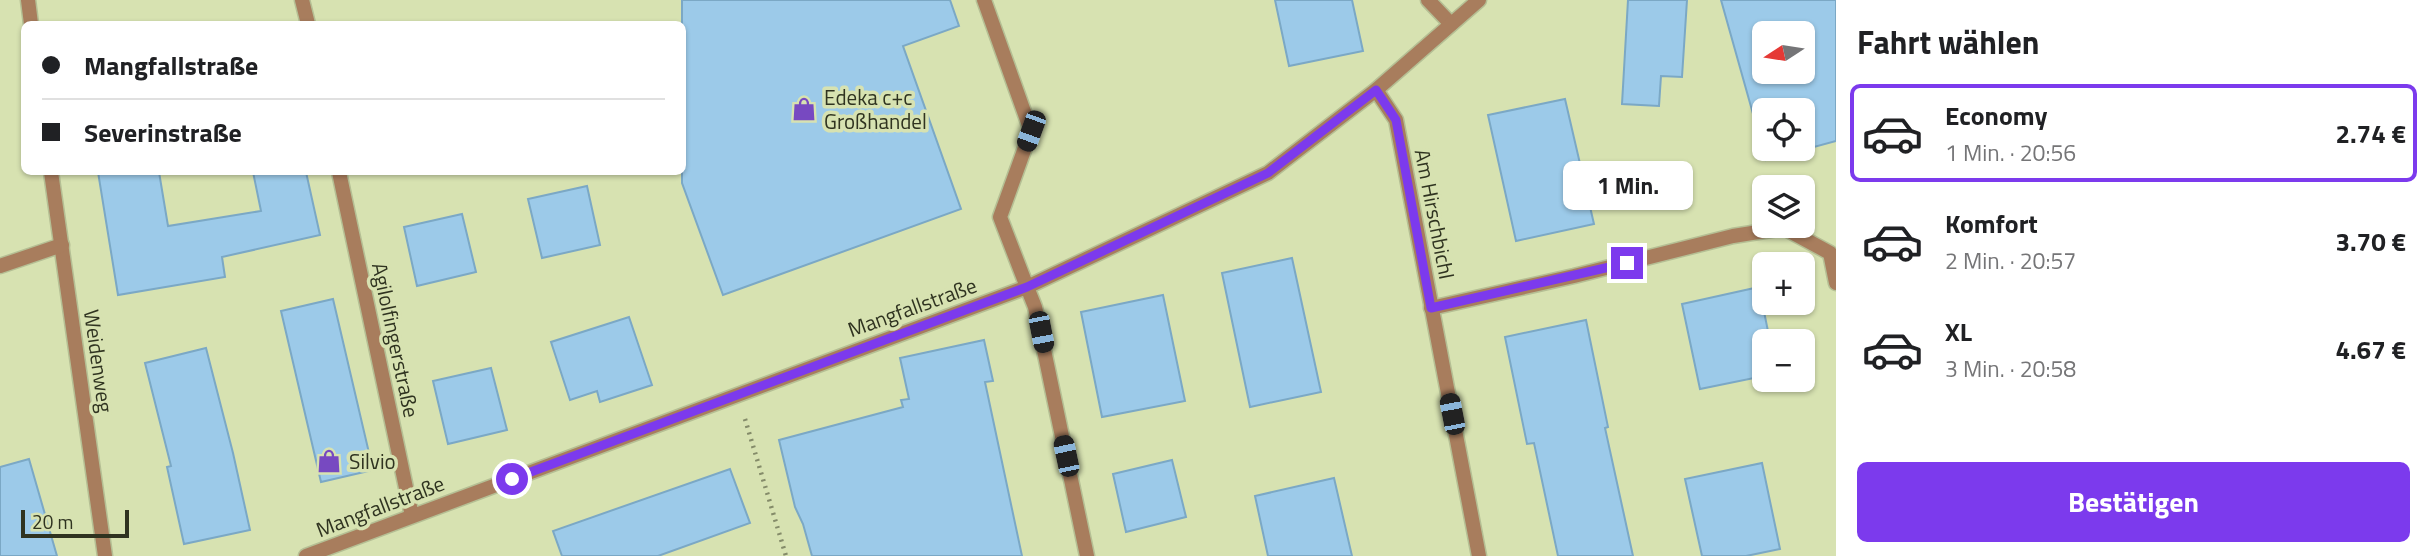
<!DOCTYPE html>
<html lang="de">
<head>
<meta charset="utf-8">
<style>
	:root { --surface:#fff; --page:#f2f2f2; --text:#202124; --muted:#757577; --line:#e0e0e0; --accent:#7c3aed }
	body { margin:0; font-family:"Titillium Web",sans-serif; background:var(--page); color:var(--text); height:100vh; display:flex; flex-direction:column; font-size:26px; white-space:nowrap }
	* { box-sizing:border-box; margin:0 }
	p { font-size:23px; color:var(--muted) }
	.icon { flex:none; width:38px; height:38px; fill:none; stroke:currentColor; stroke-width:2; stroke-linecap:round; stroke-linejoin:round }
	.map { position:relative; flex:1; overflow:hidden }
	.drawer { display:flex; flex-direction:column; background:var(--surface); width:595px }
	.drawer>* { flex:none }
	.guide { position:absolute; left:21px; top:21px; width:665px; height:154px; border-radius:10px; box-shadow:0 2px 5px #0004; display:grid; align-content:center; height:154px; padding:0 21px; background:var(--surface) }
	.needle { width:46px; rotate:258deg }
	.fabs { position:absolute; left:1752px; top:21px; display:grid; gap:14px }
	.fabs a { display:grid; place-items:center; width:63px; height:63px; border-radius:10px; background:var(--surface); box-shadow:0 2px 5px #0004; font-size:35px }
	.scale { position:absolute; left:21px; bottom:18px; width:108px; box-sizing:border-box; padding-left:7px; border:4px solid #2f3320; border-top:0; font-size:19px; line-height:24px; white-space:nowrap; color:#2f3320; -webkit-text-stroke:5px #d7e2b1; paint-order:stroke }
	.end { position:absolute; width:32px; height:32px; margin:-16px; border:9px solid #7c3aed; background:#fff; box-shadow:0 0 0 4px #fff }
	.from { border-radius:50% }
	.bubble { position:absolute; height:49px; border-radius:10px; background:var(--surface); box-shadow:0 2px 5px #0004; font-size:23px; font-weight:700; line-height:49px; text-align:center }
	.car { position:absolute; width:21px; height:42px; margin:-21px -10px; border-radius:9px; box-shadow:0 0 5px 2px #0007; background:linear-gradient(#222 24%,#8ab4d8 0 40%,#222 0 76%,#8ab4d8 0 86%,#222 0) }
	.guide b { display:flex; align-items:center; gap:24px; height:66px; font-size:26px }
	.guide b+b { border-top:2px solid var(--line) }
	.guide i { width:18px; height:18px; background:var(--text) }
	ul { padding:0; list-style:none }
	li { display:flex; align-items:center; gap:21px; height:98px; margin:0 14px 10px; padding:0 7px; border:4px solid transparent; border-radius:10px }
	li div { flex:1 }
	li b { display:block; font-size:26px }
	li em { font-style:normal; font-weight:700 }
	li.active { border-color:var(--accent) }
	li>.icon { width:63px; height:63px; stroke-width:1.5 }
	h2 { padding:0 21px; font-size:32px; line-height:84px }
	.button { display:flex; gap:14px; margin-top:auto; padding:14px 21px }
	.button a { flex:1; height:80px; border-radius:10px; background:var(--accent); color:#fff; font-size:28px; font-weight:700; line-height:80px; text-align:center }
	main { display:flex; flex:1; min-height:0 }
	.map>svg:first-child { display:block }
	.building { fill:#9ccae9; stroke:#7ba8c5; stroke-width:2; fill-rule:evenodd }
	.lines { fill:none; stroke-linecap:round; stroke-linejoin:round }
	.service-casing { stroke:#b5bf94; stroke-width:17 }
	.minor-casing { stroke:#b5bf94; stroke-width:17 }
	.path { stroke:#848b69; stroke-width:4.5; stroke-dasharray:2 5; stroke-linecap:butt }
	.service { stroke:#a87d5d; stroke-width:14 }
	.minor { stroke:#a87d5d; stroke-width:14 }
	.route { stroke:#7c3aed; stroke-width:9 }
	.labels { text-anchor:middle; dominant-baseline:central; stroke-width:7; stroke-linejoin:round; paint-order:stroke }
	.poi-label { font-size:21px; fill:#2f3320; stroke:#d7e2b1; text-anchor:start }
	.street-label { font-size:21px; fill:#2f3320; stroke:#d7e2b1 }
</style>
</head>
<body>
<main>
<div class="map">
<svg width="1836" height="556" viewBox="0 0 1836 556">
	<rect width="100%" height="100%" fill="#d7e2b1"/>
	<g class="building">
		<polygon points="682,0 950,0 959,26 903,46 961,209 723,295 682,183"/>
		<polygon points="1275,0 1352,0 1363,51 1289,66"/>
		<polygon points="1628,0 1687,0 1682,77 1661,76 1659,106 1622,104"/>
		<path d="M 1721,0 L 1836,0 L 1836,141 L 1766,160 ZM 1764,33 L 1802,33 L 1802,72 L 1764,72 ZM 1764,110 L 1802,110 L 1802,149 L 1764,149 Z"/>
		<polygon points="1565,99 1594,224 1516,241 1488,115"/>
		<polygon points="98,172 159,172 168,226 261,211 253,172 306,172 320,235 222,257 225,277 118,295"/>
		<polygon points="587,186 600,245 542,258 528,199"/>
		<polygon points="462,214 476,272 417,286 404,227"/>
		<polygon points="1292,258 1321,392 1250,407 1222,273"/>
		<polygon points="1759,287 1770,341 1764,341 1764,376 1700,389 1682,304"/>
		<polygon points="1163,295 1185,401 1102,417 1081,312"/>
		<polygon points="333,299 373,470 321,482 281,311"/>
		<polygon points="629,317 652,385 600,402 597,391 570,400 551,342"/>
		<polygon points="1586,320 1608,427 1605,428 1633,556 1558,556 1534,443 1527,444 1505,337"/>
		<polygon points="984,340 993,381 985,382 1022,556 812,556 803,524 795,507 779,440 903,407 901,400 909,399 900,358"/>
		<polygon points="206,348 233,453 250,530 184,544 167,467 171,466 145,363"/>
		<polygon points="491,368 507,430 448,444 433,381"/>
		<polygon points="29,459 57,556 0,556 0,467"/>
		<polygon points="1172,460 1186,517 1126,532 1113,474"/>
		<polygon points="1762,463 1780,549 1746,556 1702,556 1685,479"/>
		<polygon points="730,469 750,523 658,556 562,556 553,531"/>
		<polygon points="1334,478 1352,556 1268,556 1255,496"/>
	</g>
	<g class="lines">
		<g class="service-casing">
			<g id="service">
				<polyline points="984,0 1031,131 1000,217 1027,287"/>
				<polyline points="1428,0 1451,24"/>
			</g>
		</g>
		<g class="minor-casing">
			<g id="minor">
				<polyline points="28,0 31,24"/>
				<polyline points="302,0 308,24"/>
				<polyline points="1376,90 1396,120 1479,556"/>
				<polyline points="51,172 105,556"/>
				<polyline points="339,172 412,516"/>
				<polyline points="0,266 62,245"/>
				<polyline points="1027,287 1035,307 1087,556"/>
				<polyline points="1431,308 1574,276 1733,236 1784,228 1830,253 1836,283"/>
				<polyline points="306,556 1027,287 1268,173 1376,90 1479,0"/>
			</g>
		</g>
		<polyline class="path" points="745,419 786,556"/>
		<use href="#service" class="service"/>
		<use href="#minor" class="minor"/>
	</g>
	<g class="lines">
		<polyline class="route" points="512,479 1027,287 1268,173 1376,90 1396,120 1431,308 1627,263"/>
	</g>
	<defs>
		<g id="shop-bare" transform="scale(1.89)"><path d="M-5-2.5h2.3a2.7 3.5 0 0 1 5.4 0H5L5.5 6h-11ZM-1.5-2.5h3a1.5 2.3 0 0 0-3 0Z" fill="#7749c1" stroke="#d7e2b1" stroke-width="2.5" paint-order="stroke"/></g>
	</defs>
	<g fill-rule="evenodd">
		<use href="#shop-bare" x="804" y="109"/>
		<use href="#shop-bare" x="329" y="461"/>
	</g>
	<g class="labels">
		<g class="poi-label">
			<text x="824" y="97">Edeka c+c<tspan x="824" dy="24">Großhandel</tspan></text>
			<text x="349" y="461">Silvio</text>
		</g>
		<g class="street-label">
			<text transform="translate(1435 214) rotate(79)">Am Hirschbichl</text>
			<text transform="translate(912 307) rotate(-20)">Mangfallstraße</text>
			<text transform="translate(396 340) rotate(78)">Agilolfingerstraße</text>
			<text transform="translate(99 361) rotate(82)">Weidenweg</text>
			<text transform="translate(380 506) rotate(-21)">Mangfallstraße</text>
		</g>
	</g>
</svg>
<div class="fabs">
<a><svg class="needle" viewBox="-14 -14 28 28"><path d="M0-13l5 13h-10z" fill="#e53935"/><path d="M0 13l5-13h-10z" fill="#757577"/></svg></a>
<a><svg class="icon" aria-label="locate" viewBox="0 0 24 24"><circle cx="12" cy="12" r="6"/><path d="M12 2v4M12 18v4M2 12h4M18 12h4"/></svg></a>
<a><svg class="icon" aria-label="layers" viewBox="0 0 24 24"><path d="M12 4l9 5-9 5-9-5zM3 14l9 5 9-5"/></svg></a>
<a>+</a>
<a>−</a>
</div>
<div class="scale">20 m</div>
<i class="end from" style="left:512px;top:479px"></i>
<i class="end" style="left:1627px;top:263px"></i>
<div class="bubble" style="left:1563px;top:161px;width:130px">1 Min.</div>
<i class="car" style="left:1031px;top:131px;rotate:200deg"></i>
<i class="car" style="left:1041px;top:332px;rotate:169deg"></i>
<i class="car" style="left:1452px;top:414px;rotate:349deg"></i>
<i class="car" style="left:1066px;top:456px;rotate:348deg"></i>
<div class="guide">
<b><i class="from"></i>Mangfallstraße</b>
<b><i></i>Severinstraße</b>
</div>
</div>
<section class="drawer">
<h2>Fahrt wählen</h2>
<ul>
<li class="active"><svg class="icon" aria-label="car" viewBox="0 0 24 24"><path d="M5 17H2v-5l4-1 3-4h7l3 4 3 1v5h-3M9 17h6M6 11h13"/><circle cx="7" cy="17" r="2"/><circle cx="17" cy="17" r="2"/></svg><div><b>Economy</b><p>1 Min. · 20:56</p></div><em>2.74 €</em></li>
<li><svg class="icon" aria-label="car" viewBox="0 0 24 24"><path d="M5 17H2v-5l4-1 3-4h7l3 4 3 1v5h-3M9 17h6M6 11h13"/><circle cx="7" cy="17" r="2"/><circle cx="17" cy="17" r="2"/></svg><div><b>Komfort</b><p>2 Min. · 20:57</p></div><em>3.70 €</em></li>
<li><svg class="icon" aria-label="car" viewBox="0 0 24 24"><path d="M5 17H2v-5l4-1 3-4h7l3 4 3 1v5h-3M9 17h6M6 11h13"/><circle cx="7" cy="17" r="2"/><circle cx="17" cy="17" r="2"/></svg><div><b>XL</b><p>3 Min. · 20:58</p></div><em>4.67 €</em></li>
</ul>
<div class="button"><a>Bestätigen</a></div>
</section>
</main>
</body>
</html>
